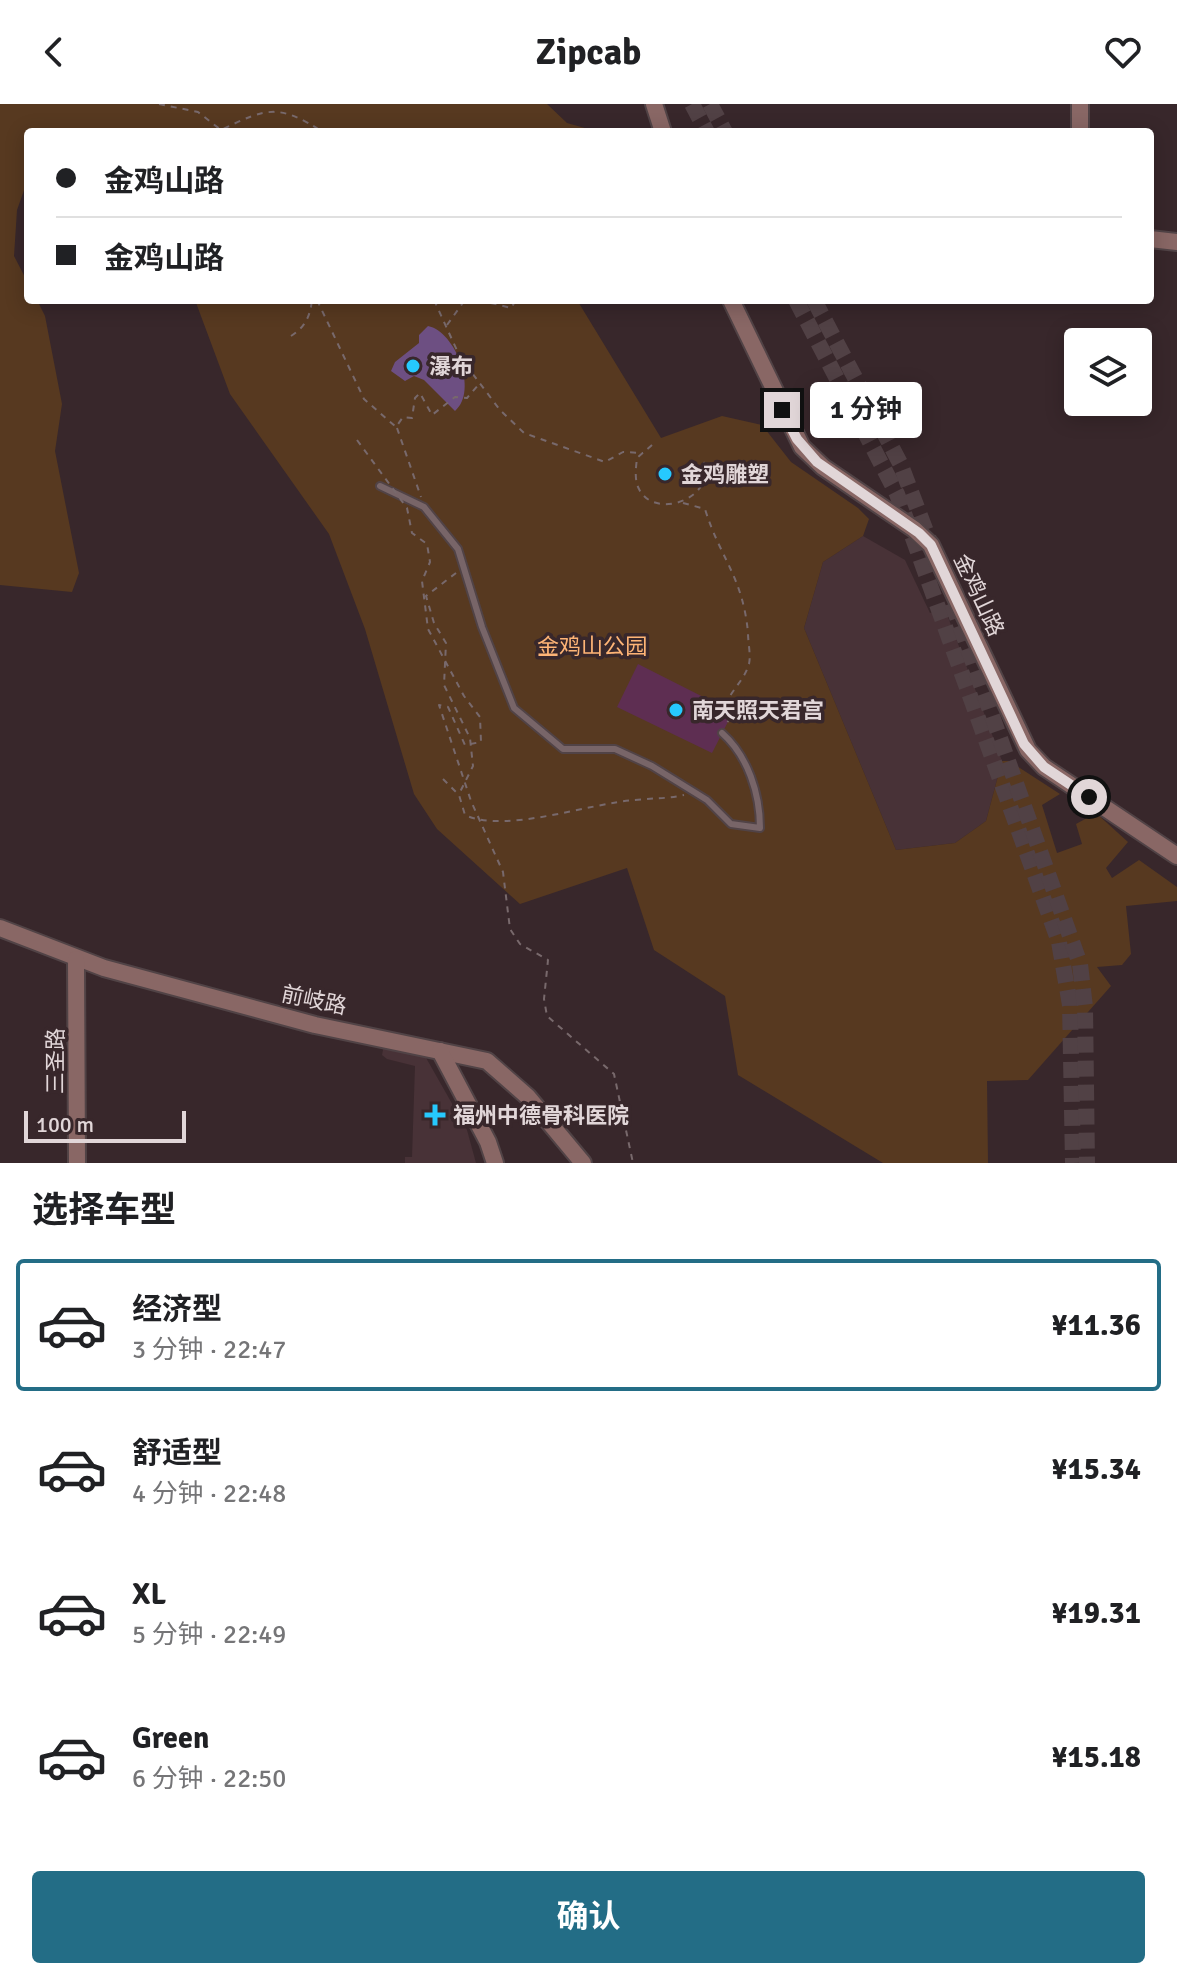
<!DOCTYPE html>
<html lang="zh">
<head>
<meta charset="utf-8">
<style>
	:root { --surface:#fff; --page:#f2f2f2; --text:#202124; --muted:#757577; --line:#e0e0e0; --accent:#236d86 }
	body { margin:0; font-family:Signika,"Noto Sans SC",sans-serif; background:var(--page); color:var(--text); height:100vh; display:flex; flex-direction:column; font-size:30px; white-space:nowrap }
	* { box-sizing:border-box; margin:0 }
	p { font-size:26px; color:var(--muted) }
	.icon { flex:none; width:44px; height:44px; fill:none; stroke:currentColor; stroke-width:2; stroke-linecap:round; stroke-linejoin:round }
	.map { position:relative; height:1059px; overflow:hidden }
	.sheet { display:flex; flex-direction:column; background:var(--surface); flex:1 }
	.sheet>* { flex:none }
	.guide { position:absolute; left:24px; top:24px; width:1130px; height:176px; border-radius:8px; box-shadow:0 4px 20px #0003; display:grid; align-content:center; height:176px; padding:0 32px; background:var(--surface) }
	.controls { position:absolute; left:1064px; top:224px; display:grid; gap:16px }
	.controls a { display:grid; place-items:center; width:88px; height:88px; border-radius:8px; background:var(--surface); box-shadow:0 4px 20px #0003; font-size:40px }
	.scale { position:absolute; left:24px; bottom:20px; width:162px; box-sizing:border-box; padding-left:8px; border:4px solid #e1d6d8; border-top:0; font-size:22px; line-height:28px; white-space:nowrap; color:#e1d6d8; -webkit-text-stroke:6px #38272b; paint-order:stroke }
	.end { position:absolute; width:36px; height:36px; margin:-18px; border:10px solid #e1d6d8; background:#111; box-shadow:0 0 0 4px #111 }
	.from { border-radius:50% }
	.bubble { position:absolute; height:56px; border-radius:8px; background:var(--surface); box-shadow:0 4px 20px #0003; font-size:26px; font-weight:700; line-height:56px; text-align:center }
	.guide b { display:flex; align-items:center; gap:28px; height:76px; font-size:30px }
	.guide b+b { border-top:2px solid var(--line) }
	.guide i { width:20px; height:20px; background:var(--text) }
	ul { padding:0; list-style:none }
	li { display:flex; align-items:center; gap:24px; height:132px; margin:0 16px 12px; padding:0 16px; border:4px solid transparent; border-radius:8px }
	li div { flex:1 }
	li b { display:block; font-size:30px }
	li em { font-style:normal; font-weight:700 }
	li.on { border-color:var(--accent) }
	li>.icon { width:72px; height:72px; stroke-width:1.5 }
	h2 { padding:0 32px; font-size:36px; line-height:96px }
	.cta { display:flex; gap:16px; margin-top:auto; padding:16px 32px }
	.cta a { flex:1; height:92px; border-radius:8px; background:var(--accent); color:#fff; font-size:32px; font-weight:700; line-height:92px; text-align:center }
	header { display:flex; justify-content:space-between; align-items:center; height:104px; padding:0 32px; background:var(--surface); font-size:36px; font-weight:700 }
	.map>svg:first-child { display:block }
	.built { fill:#483237 }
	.green { fill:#573920 }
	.water { fill:#6d4f82 }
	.building { fill:#5e2e52 }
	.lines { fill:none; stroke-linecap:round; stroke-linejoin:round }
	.secondary-tunnel { stroke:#514145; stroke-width:16; stroke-dasharray:16 8; stroke-linecap:butt }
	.lane-casing { stroke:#514346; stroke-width:10 }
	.secondary-casing { stroke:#514346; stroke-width:20 }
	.path { stroke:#78696c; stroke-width:2; stroke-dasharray:6 6; stroke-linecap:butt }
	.lane { stroke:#786568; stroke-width:6 }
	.secondary { stroke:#896765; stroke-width:16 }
	.path-bridge { stroke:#78696c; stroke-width:2; stroke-dasharray:6 6; stroke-linecap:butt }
	.route { stroke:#e1d6d8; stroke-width:10 }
	.poi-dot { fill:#26c9fe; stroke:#38272b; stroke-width:3 }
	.labels { text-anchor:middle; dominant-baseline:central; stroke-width:7; stroke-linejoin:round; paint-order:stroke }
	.poi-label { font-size:22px; font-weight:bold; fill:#e1d6d8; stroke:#38272b; text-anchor:start }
	.street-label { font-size:22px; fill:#e1d6d8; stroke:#38272b }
	.park-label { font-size:22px; fill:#feb476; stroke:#38272b }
</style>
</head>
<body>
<header><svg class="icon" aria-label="back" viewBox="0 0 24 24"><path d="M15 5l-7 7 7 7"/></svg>Zipcab<svg class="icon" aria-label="heart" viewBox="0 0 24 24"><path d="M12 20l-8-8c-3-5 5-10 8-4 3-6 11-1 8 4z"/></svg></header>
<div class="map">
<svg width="1177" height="1059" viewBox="0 0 1177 1059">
	<rect width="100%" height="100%" fill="#38272b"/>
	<g class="built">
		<polygon points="863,432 905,456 930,509 945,505 1002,657 986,717 955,739 896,746 804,524 823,458"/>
		<polygon points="384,941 425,952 467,1026 476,1059 405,1059 405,1053 412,1053 415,962 387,955 382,951"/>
	</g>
	<g class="green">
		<polygon points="0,0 547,0 567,19 599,28 28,28 28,75 17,106 14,152 28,179 28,196 37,196 45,212 62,300 55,347 79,469 72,488 0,481"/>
		<polygon points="195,196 577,196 661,334 722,312 762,321 791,358 858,404 869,415 863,432 823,458 804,524 896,746 955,739 986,717 1002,657 1009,657 1060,690 1042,701 1057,749 1082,740 1076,720 1096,709 1128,738 1106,764 1112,774 1139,756 1177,783 1177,797 1126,802 1131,850 1122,861 1097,863 1111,882 1028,976 987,977 988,1059 883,1059 738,971 725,892 654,846 627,764 520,800 437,725 414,690 365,525 329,430 230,290"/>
	</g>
	<path class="water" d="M 428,222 C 455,227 479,287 455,307 L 424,276 L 414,272 L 405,277 L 391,267 L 395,258 L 419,239 L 419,231 Z"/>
	<polygon class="building" points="638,560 733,608 712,649 617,603"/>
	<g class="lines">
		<g class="secondary-tunnel">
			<polyline points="692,0 707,28"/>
			<polyline points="710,0 725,28"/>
			<polyline points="796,196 897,390 1059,838 1070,901 1073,1059"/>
			<polyline points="814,196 900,359 932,443"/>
			<polyline points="952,499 1080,860 1085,903 1087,1059"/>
		</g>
		<g class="lane-casing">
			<path id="lane" d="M 380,382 L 424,403 L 458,445 L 482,523 L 514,604 L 563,645 L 615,645 L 652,662 L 707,696 L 731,720 L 760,724 C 760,690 748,652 722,629"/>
		</g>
		<g class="secondary-casing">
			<g id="secondary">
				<polyline points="654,0 663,28"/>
				<polyline points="1080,0 1080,28"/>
				<polyline points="1150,135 1177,138"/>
				<polyline points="731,196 802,343 823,363 914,425 931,441 1028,646 1044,663 1177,752"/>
				<polyline points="0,824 104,864 315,921 487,957 528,993 583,1059"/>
				<polyline points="76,855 77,1059"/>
				<polyline points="440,947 488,1038 495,1059"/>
			</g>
		</g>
		<g class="path">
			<path d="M 159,0 L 198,8 L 221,26 C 268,3 279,0 323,28"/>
			<polyline points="317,196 364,295 396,323 403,313 412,314 415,294 420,289 432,311 455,293 467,294 480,279"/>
			<polyline points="434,196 460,253 500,306 524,329 605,358 623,348 643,349"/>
			<polyline points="479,196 511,204 516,196"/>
			<polyline points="447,221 465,196"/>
			<path d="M 291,232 C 305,223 310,213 312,196"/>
			<polyline points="397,324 421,393"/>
			<path d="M 652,341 L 637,354 C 636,363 634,376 639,385 C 652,412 700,400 705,372 C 706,367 704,359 703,353"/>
			<path d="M 683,399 L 705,405 C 720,454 743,473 748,529 C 748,539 751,551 749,560 C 744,577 730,587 724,604 L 733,608 L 726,621"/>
			<polyline points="456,469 426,492 434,519 446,539 444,581 470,634 473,662 459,690"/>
			<path d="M 443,675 L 459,691 L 465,711 C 506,730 590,699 635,696 C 652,694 667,695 684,691"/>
		</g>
		<use href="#lane" class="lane"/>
		<use href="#secondary" class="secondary"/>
		<polyline class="path-bridge" points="357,336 407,404 412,429 427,440 430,458 422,477 428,525 464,592 480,613 481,638 465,641 448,603 439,601 471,697 503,768 510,825 520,840 548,856 544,895 547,912 614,970 633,1059"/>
	</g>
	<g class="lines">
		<polyline class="route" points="782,306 797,335 817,358 919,429 931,441 1024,640 1044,663 1089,693"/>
	</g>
	<g class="poi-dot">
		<circle cx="413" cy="262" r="8"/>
		<circle cx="665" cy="370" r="8"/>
		<circle cx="676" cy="606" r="8"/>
		<path d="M431 999h8v8h8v8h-8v8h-8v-8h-8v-8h8z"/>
	</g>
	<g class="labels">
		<g class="poi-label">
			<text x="429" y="262">瀑布</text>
			<text x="681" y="370">金鸡雕塑</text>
			<text x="692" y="606">南天照天君宫</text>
			<text x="453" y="1011">福州中德骨科医院</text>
		</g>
		<g class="street-label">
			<text transform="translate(979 491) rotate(65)">金鸡山路</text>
			<text transform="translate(314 896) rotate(12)">前岐路</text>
			<text transform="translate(55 957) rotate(-90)">三圣路</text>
		</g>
		<g class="park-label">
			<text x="592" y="542">金鸡山公园</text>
		</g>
	</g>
</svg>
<div class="controls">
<a><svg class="icon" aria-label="layers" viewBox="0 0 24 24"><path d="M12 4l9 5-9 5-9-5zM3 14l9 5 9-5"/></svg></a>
</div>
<div class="scale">100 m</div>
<i class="end from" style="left:1089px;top:693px"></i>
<i class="end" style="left:782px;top:306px"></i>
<div class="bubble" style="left:810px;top:278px;width:112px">1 分钟</div>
<div class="guide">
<b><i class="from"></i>金鸡山路</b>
<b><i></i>金鸡山路</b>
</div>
</div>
<section class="sheet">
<h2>选择车型</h2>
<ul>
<li class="on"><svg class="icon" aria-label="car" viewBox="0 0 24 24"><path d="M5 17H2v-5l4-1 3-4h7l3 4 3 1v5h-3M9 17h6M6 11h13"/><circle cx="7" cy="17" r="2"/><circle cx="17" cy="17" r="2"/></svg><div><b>经济型</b><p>3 分钟 · 22:47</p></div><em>¥11.36</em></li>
<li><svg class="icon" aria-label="car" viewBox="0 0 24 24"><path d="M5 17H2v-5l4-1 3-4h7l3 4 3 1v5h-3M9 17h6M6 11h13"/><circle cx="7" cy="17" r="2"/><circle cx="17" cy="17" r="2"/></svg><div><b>舒适型</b><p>4 分钟 · 22:48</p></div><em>¥15.34</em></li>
<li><svg class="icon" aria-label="car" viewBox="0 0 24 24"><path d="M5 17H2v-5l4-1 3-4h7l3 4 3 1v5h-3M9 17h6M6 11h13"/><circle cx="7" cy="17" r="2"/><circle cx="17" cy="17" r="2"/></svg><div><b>XL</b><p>5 分钟 · 22:49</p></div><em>¥19.31</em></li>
<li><svg class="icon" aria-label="car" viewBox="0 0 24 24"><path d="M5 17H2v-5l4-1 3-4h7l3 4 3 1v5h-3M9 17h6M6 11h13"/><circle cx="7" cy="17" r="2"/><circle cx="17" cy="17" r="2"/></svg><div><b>Green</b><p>6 分钟 · 22:50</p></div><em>¥15.18</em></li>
</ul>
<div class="cta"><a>确认</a></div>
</section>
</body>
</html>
